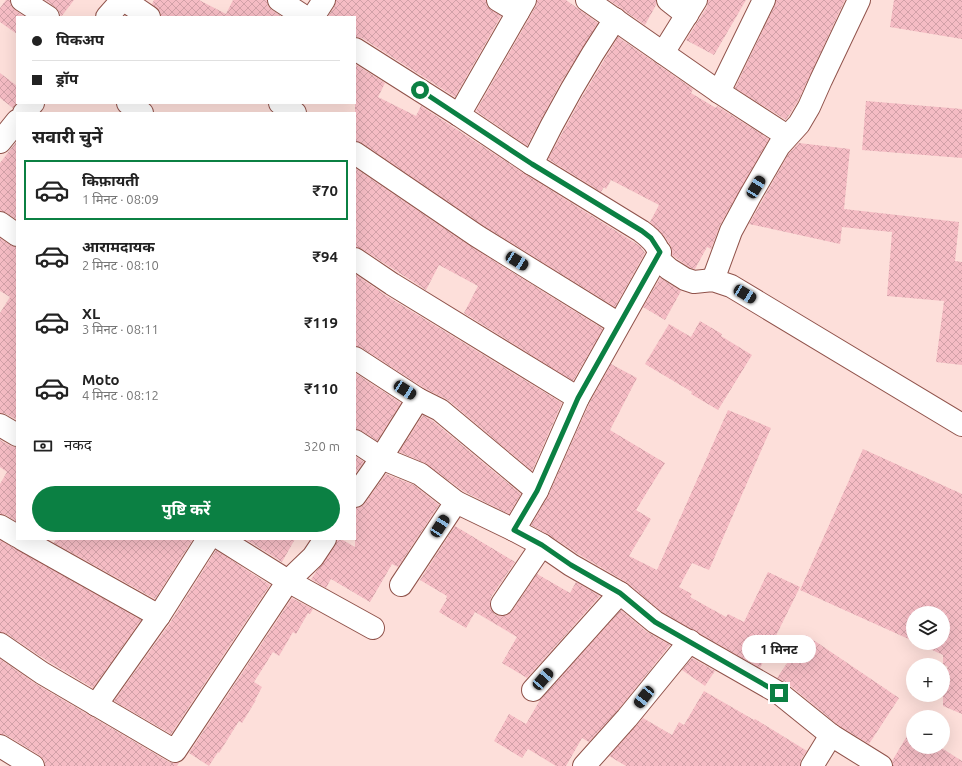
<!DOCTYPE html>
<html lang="hi">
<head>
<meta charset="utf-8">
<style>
	:root { --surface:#fff; --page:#f2f2f2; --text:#222; --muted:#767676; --line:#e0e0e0; --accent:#0b8043 }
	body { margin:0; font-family:Ubuntu,"Noto Sans Devanagari",sans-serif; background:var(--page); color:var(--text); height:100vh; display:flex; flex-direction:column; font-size:15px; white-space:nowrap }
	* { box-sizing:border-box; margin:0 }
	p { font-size:13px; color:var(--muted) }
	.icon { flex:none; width:22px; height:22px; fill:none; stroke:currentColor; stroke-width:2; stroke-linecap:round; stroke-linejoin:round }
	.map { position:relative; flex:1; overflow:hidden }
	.sheet { position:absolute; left:16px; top:112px; width:340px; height:428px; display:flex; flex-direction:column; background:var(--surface); border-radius:0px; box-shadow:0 4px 16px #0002 }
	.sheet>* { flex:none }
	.hud { position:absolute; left:16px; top:16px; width:340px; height:88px; border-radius:0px; box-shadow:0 4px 16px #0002; display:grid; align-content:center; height:88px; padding:0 16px; background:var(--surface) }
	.tools { position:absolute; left:906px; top:606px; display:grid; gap:8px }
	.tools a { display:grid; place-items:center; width:44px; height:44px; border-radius:50%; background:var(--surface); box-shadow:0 4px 16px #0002; font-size:20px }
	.end { position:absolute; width:18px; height:18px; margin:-9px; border:5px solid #0b8043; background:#fff; box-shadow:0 0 0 2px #fff }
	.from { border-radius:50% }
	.bubble { position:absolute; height:28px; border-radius:14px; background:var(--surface); box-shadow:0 4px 16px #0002; font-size:13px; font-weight:700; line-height:28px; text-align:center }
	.car { position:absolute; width:12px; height:24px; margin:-12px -6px; border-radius:5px; box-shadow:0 0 3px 1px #0007; background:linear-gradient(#222 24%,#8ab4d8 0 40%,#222 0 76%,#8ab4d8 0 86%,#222 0) }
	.hud b { display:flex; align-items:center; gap:14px; height:38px; font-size:15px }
	.hud b+b { border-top:1px solid var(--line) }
	.hud i { width:10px; height:10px; background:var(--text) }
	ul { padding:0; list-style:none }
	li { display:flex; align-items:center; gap:12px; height:60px; margin:0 8px 6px; padding:0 8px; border:2px solid transparent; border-radius:0px }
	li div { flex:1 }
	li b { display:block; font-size:15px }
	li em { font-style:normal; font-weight:700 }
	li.active { border-color:var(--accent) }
	li>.icon { width:36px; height:36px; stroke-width:1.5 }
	h2 { padding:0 16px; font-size:18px; line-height:48px }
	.pay { display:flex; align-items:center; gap:10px; height:44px; padding:0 16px; font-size:15px }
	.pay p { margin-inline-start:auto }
	.primary-button { display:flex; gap:8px; margin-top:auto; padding:8px 16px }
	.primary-button a { flex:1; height:46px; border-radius:24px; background:var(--accent); color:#fff; font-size:16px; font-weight:700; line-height:46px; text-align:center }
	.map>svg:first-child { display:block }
	.building { fill:url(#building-cross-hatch) }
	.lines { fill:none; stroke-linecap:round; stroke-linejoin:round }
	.minor-casing { stroke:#90534b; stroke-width:24 }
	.minor { stroke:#fff; stroke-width:22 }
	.route { stroke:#0b8043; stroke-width:5 }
</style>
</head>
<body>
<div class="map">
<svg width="962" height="766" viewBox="0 0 962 766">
	<defs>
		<pattern id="building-cross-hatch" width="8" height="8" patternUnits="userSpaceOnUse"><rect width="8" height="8" fill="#f5bcc4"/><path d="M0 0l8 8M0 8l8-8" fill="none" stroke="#d2a1a8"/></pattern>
	</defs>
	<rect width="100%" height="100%" fill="#fddfda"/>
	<g class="building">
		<polygon points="6,0 10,0 11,6 15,10 25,17 17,17 17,34 0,22 0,8"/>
		<polygon points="45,0 74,0 61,17 59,11 55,7"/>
		<polygon points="154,0 199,0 226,14 233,0 267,0 268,6 272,10 282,17 161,17 160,11 152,4"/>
		<polygon points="336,0 486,0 487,6 501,16 455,97 362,38 355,37 355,17 328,17 334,7"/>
		<polygon points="537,0 566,0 598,23 560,84 527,146 476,111 536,6"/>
		<polygon points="609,0 656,0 656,5 645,25"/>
		<polygon points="708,0 746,0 714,55 686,40 707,7"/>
		<polygon points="776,0 845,0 798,101 786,120 735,88 775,5"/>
		<polygon points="894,0 962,0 962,39 890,27"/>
		<polygon points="618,37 693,89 691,93 716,108 717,106 769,139 720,225 711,249 707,247 695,269 690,268 672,255 671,246 665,237 650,222 659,205 611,180 606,189 604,187 601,192 548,159 582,97"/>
		<polygon points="355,64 385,83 378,97 416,116 421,106 525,174 640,246 645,253 615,307 484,226 362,143 355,141"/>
		<polygon points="0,73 17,86 17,102 13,108 0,98"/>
		<polygon points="866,101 962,109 962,158 862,150"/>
		<polygon points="17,141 17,220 7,213 0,211 0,163"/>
		<polygon points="799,143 850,149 844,209 959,222 955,261 962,262 962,365 936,362 944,301 887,296 892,232 842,227 840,244 749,224 789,153"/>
		<polygon points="355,168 470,246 603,329 573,381 464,313 478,286 439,265 426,290 362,249 355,247"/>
		<polygon points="0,238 10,245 17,247 17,420 6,414 0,413 0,313 10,297 0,291"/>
		<polygon points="355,274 385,295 562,403 532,471 448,400 424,388 362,348 355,346"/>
		<polygon points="660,278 681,291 665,320 643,307"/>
		<polygon points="700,321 722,334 721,336 752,355 718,410 691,394 692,392 645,364 669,324 691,337"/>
		<polygon points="611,364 637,378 610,430 665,463 636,510 651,519 629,556 657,570 728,410 771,428 709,570 692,563 679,587 692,594 690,597 726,617 728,614 744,622 768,572 800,587 760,668 662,612 626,582 578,554 549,535 531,525 548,496 589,404"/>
		<polygon points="355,373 401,403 377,441 362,431 355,429"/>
		<polygon points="423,415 433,421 521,494 509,514 463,491 425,463 399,452"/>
		<polygon points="0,440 11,446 17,447 17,522 6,515 0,514 0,484 7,472 0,467"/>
		<polygon points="863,449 962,494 962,714 943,706 943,675 948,667 943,664 943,655 917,643 943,643 943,613 913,613 913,641 800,590"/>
		<polygon points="355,456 364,462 355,474"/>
		<polygon points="386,474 414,485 439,505 398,567 392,564 370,602 331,579 326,588 311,579 335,546 337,539 341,539 355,547 355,508 361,507 365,503"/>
		<polygon points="455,526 515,562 491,597 490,603 491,609 495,615 501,616 507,615 512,611 537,574 570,593 576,582 600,596 527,678 502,663 517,637 475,612 466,628 439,612 447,599 446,599 447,596 420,580"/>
		<polygon points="56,539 193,539 155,599 54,543"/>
		<polygon points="245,539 295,539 282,562"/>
		<polygon points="0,540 141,620 93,688 49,662 7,634 0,632"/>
		<polygon points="216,550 270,585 171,734 114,701 170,623"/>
		<polygon points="292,598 313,609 310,614 308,613 296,634 293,632 279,656 273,652 254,682 262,687 255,700 256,700 242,723 239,721 219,753 218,752 209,766 189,753"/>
		<polygon points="621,610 647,632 670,645 618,710 589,742 582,738 566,766 556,766 528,749 522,758 494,741 509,714 526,724 540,700"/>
		<polygon points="806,635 899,698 869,744 838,725 787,683 777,678"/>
		<polygon points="692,658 715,671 705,686 682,670"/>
		<polygon points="0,659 36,684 169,762 174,763 179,763 177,766 45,766 44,760 39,755 6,735 0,734"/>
		<polygon points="704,691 754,720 755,719 807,751 801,759 800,766 626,766 609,756 643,718 672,735 679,722 684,725"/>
		<polygon points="913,726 913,747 940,747 962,761 962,766 893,766 892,761"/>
	</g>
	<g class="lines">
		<g class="minor-casing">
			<g id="minor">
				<polyline points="22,0 48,17"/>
				<polyline points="124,0 149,17"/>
				<polyline points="279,0 305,17"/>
				<polyline points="498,0 518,12"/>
				<polyline points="587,0 719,92 787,136"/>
				<polyline points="668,0 687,15"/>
				<polyline points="107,17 122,0"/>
				<polyline points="313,17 324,0"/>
				<path d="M 355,49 L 459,115 L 532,164 L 641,231 C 652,239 660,247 660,261 L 669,269 L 685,279 L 694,282 L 713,280 L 731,286 L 962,425"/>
				<polyline points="663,53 696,0"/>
				<polyline points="719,92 764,0"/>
				<polyline points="128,103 142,113"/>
				<polyline points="280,103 295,113"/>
				<polyline points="24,113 33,103"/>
				<polyline points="459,115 525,0"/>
				<polyline points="0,142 17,121"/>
				<polyline points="355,153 477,236 619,324"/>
				<path d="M 532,164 C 557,113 583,67 615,19"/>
				<polyline points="0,223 17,235"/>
				<polyline points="355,259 392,284 578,398 537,491"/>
				<polyline points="713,280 731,231 750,196 779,146 799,124 809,107 821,80 859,0"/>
				<polyline points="355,358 418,399 440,410 537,491 514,530 542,545 571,565 620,593 655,622 779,693 831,735 881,766"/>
				<polyline points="578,398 660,252"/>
				<polyline points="0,425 17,435"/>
				<polyline points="355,441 381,458 420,474 456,502 514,530"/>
				<polyline points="355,496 374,469 418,399"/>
				<polyline points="0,526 17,536"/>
				<polyline points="22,539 159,616"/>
				<polyline points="221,539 288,581 373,628"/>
				<polyline points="401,585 456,502"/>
				<polyline points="502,604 542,545"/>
				<polyline points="0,644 42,673 175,751 288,581 313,557 325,539"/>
				<polyline points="533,690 620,593"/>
				<polyline points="96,705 159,616 208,539"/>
				<polyline points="0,746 33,766"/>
				<polyline points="584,766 627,718 690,641"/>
				<polyline points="812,766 831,735"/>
			</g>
		</g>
		<use href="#minor" class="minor"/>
	</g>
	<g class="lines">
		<polyline class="route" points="420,90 532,164 642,231 651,238 660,252 578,398 537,491 514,530 542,545 571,565 620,593 655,622 779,693"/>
	</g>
</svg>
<div class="tools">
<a><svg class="icon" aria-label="layers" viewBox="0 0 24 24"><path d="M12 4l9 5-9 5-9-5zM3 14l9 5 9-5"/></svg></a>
<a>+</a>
<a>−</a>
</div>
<i class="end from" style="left:420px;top:90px"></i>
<i class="end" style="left:779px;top:693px"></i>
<div class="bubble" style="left:742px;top:635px;width:74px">1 मिनट</div>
<i class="car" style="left:756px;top:187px;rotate:31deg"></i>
<i class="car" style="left:517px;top:261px;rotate:122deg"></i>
<i class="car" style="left:745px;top:294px;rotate:121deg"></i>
<i class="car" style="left:405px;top:390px;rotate:123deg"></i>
<i class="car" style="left:440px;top:526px;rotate:33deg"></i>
<i class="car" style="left:543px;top:679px;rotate:41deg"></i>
<i class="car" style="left:644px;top:697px;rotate:218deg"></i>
<div class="hud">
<b><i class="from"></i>पिकअप</b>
<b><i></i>ड्रॉप</b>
</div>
<section class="sheet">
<h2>सवारी चुनें</h2>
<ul>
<li class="active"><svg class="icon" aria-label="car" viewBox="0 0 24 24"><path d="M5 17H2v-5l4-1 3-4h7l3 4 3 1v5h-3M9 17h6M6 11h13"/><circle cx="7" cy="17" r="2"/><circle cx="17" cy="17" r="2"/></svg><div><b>किफ़ायती</b><p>1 मिनट · 08:09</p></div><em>₹70</em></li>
<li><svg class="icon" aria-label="car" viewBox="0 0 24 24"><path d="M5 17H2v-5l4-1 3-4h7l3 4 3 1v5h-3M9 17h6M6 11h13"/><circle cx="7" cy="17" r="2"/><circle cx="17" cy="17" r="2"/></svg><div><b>आरामदायक</b><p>2 मिनट · 08:10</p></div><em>₹94</em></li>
<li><svg class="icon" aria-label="car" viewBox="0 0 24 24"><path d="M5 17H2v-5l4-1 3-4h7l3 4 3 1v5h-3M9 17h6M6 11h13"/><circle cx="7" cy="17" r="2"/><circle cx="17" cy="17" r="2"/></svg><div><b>XL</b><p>3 मिनट · 08:11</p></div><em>₹119</em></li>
<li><svg class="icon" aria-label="car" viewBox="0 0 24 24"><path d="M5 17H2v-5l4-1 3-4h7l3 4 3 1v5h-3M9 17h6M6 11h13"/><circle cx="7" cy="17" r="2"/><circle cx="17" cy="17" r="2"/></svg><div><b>Moto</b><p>4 मिनट · 08:12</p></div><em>₹110</em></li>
</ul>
<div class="pay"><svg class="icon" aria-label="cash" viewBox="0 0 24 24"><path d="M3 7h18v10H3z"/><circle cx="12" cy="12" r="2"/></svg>नकद<p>320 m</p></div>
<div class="primary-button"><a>पुष्टि करें</a></div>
</section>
</div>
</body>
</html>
